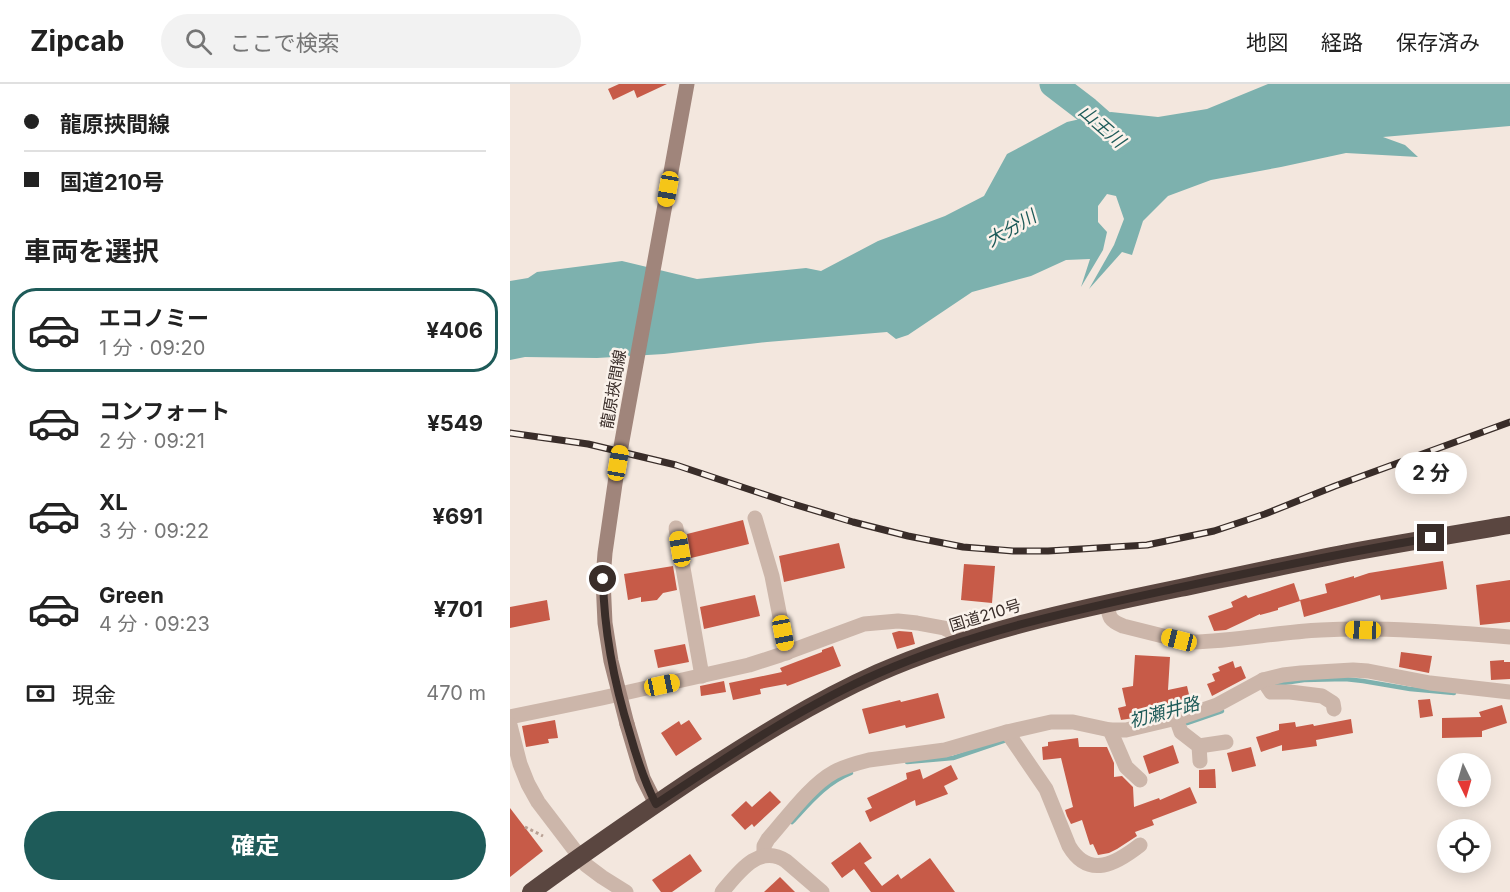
<!DOCTYPE html>
<html lang="ja">
<head>
<meta charset="utf-8">
<style>
	:root { --surface:#fff; --page:#f2f2f2; --text:#222; --muted:#767676; --line:#e0e0e0; --accent:#1e5b59 }
	body { margin:0; font-family:Inter,"Noto Sans JP",sans-serif; background:var(--page); color:var(--text); height:100vh; display:flex; flex-direction:column; font-size:22px; white-space:nowrap }
	* { box-sizing:border-box; margin:0 }
	p { font-size:20px; color:var(--muted) }
	.icon { flex:none; width:33px; height:33px; fill:none; stroke:currentColor; stroke-width:2; stroke-linecap:round; stroke-linejoin:round }
	.map { position:relative; flex:1; overflow:hidden }
	.panel { display:flex; flex-direction:column; background:var(--surface); width:510px }
	.panel>* { flex:none }
	.guide { display:grid; align-content:center; height:132px; padding:0 24px; background:var(--surface) }
	.needle { width:39px; rotate:175deg }
	.buttons { position:absolute; left:927px; top:669px; display:grid; gap:12px }
	.buttons a { display:grid; place-items:center; width:54px; height:54px; border-radius:50%; background:var(--surface); box-shadow:0 3px 15px #0003; font-size:30px }
	.end { position:absolute; width:27px; height:27px; margin:-14px; border:8px solid #392d29; background:#fff; box-shadow:0 0 0 3px #fff }
	.from { border-radius:50% }
	.bubble { position:absolute; height:42px; border-radius:21px; background:var(--surface); box-shadow:0 3px 15px #0003; font-size:20px; font-weight:700; line-height:42px; text-align:center }
	.car { position:absolute; width:18px; height:36px; margin:-18px -9px; border-radius:8px; box-shadow:0 0 4px 2px #0007; background:linear-gradient(#f5c518 24%,#345 0 40%,#f5c518 0 76%,#345 0 86%,#f5c518 0) }
	.guide b { display:flex; align-items:center; gap:21px; height:57px; font-size:22px }
	.guide b+b { border-top:2px solid var(--line) }
	.guide i { width:15px; height:15px; background:var(--text) }
	ul { padding:0; list-style:none }
	li { display:flex; align-items:center; gap:18px; height:84px; margin:0 12px 9px; padding:0 12px; border:3px solid transparent; border-radius:24px }
	li div { flex:1 }
	li b { display:block; font-size:22px }
	li em { font-style:normal; font-weight:700 }
	li.active { border-color:var(--accent) }
	li>.icon { width:54px; height:54px; stroke-width:1.5 }
	h2 { padding:0 24px; font-size:27px; line-height:72px }
	.pay { display:flex; align-items:center; gap:15px; height:66px; padding:0 24px; font-size:22px }
	.pay p { margin-inline-start:auto }
	.button { display:flex; gap:12px; margin-top:auto; padding:12px 24px }
	.button a { flex:1; height:69px; border-radius:36px; background:var(--accent); color:#fff; font-size:24px; font-weight:700; line-height:69px; text-align:center }
	header { display:flex; align-items:center; gap:36px; box-sizing:border-box; height:84px; padding:0 30px; background:var(--surface); border-bottom:2px solid var(--line) }
	header strong { font-size:28px }
	nav { display:flex; gap:33px; margin-inline-start:auto; font-size:21px }
	.search { width:420px; height:54px; background:var(--page); display:flex; align-items:center; gap:15px; box-sizing:border-box; padding:0 21px; border-radius:33px; color:var(--muted); font-size:22px }
	main { display:flex; flex:1; min-height:0 }
	.map>svg:first-child { display:block }
	.water { fill:#7db1ae }
	.lines { fill:none; stroke-linecap:round; stroke-linejoin:round }
	.stream { stroke:#7db1ae; stroke-width:4.5 }
	.river { stroke:#7db1ae; stroke-width:27 }
	.building { fill:#c75b48 }
	.path { stroke:#b8a094; stroke-width:3; stroke-dasharray:3 3; stroke-linecap:butt }
	.street { stroke:#ccb6aa; stroke-width:15 }
	.secondary { stroke:#a0857b; stroke-width:15 }
	.highway { stroke:#5a4640; stroke-width:18 }
	.rail-casing { stroke:#392d29; stroke-width:7 }
	.rail { stroke:#faf2eb; stroke-width:4.5; stroke-dasharray:14; stroke-linecap:butt }
	.secondary-bridge { stroke:#a0857b; stroke-width:15 }
	.route { stroke:#392d29; stroke-width:8 }
	.labels { text-anchor:middle; dominant-baseline:central; stroke-width:5; stroke-linejoin:round; paint-order:stroke }
	.street-label { font-size:16px; fill:#392d29; stroke:#faf2eb }
	.water-label { font-size:18px; font-style:italic; fill:#1e5b59; stroke:#faf2eb }
</style>
</head>
<body>
<header>
<strong>Zipcab</strong>
<div class="search"><svg class="icon" aria-label="search" viewBox="0 0 24 24"><circle cx="10" cy="10" r="6"/><path d="M15 15l6 6"/></svg>ここで検索</div>
<nav><a>地図</a><a>経路</a><a>保存済み</a></nav>
</header>
<main>
<section class="panel">
<div class="guide">
<b><i class="from"></i>龍原挾間線</b>
<b><i></i>国道210号</b>
</div>
<h2>車両を選択</h2>
<ul>
<li class="active"><svg class="icon" aria-label="car" viewBox="0 0 24 24"><path d="M5 17H2v-5l4-1 3-4h7l3 4 3 1v5h-3M9 17h6M6 11h13"/><circle cx="7" cy="17" r="2"/><circle cx="17" cy="17" r="2"/></svg><div><b>エコノミー</b><p>1 分 · 09:20</p></div><em>¥406</em></li>
<li><svg class="icon" aria-label="car" viewBox="0 0 24 24"><path d="M5 17H2v-5l4-1 3-4h7l3 4 3 1v5h-3M9 17h6M6 11h13"/><circle cx="7" cy="17" r="2"/><circle cx="17" cy="17" r="2"/></svg><div><b>コンフォート</b><p>2 分 · 09:21</p></div><em>¥549</em></li>
<li><svg class="icon" aria-label="car" viewBox="0 0 24 24"><path d="M5 17H2v-5l4-1 3-4h7l3 4 3 1v5h-3M9 17h6M6 11h13"/><circle cx="7" cy="17" r="2"/><circle cx="17" cy="17" r="2"/></svg><div><b>XL</b><p>3 分 · 09:22</p></div><em>¥691</em></li>
<li><svg class="icon" aria-label="car" viewBox="0 0 24 24"><path d="M5 17H2v-5l4-1 3-4h7l3 4 3 1v5h-3M9 17h6M6 11h13"/><circle cx="7" cy="17" r="2"/><circle cx="17" cy="17" r="2"/></svg><div><b>Green</b><p>4 分 · 09:23</p></div><em>¥701</em></li>
</ul>
<div class="pay"><svg class="icon" aria-label="cash" viewBox="0 0 24 24"><path d="M3 7h18v10H3z"/><circle cx="12" cy="12" r="2"/></svg>現金<p>470 m</p></div>
<div class="button"><a>確定</a></div>
</section>
<div class="map">
<svg width="1000" height="808" viewBox="0 0 1000 808">
	<rect width="100%" height="100%" fill="#f3e7de"/>
	<polygon class="water" points="758,0 1000,0 1000,42 873,53 895,61 908,73 836,69 771,83 701,96 658,112 633,137 622,171 612,168 579,205 604,161 614,135 606,112 597,110 588,122 588,138 597,148 593,166 571,203 580,175 556,176 521,192 462,208 398,251 386,255 377,248 257,258 154,270 87,274 15,273 0,276 0,197 18,194 27,188 112,177 187,195 296,184 311,187 368,157 435,132 474,112 497,70 557,38 601,28 648,33 697,25"/>
	<g class="lines">
		<g class="stream">
			<polyline points="767,600 794,596 835,595 853,597 900,605 944,609"/>
			<polyline points="677,639 712,627"/>
			<polyline points="397,678 443,674 499,655"/>
			<path d="M 282,738 C 300,719 316,699 341,689"/>
		</g>
		<polyline class="river" points="543,0 577,26 611,56"/>
	</g>
	<g class="building">
		<polygon points="109,0 157,0 127,14 124,6 103,16 98,5"/>
		<polygon points="233,436 239,460 181,474 177,450"/>
		<polygon points="329,459 335,484 274,498 269,472"/>
		<polygon points="933,477 937,505 871,516 870,511 794,533 790,516 817,509 815,500 844,492 844,494 859,489"/>
		<polygon points="454,480 485,482 482,519 451,516"/>
		<polygon points="163,482 167,506 153,509 147,516 131,518 131,513 118,516 114,490"/>
		<polygon points="1000,496 1000,538 970,541 966,501"/>
		<polygon points="784,499 790,517 768,524 768,526 750,531 750,530 716,546 704,547 698,532 723,523 721,518 736,511 738,514"/>
		<polygon points="245,511 250,532 194,545 190,523"/>
		<polygon points="37,516 40,536 0,544 0,523"/>
		<polygon points="389,547 402,548 405,560 387,565 382,549"/>
		<polygon points="175,560 179,578 148,584 144,566"/>
		<polygon points="323,562 331,582 277,602 276,600 250,605 251,610 223,616 219,599 272,588 270,584 312,568 312,566"/>
		<polygon points="891,568 922,572 919,589 889,583"/>
		<polygon points="625,571 660,573 658,606 677,602 681,619 629,629 630,633 611,636 608,624 616,622 612,604 623,602"/>
		<polygon points="994,576 994,578 1000,578 1000,595 981,596 980,577"/>
		<polygon points="723,577 725,584 731,582 736,594 702,612 697,600 705,597 702,590 710,587 708,583"/>
		<polygon points="214,597 216,608 191,612 190,602"/>
		<polygon points="428,609 435,634 396,644 395,641 359,650 352,625 390,616 391,618"/>
		<polygon points="920,615 923,632 910,634 908,616"/>
		<polygon points="992,621 997,639 972,647 972,653 932,654 932,634 971,633 969,628"/>
		<polygon points="841,635 843,649 806,656 807,662 772,667 772,661 751,668 746,653 769,646 769,640 785,638 786,643 803,640 804,642"/>
		<polygon points="45,636 48,654 38,655 39,659 16,663 12,642"/>
		<polygon points="179,636 192,655 166,672 151,649 169,637 171,641"/>
		<polygon points="568,654 569,663 597,663 604,679 604,693 612,692 623,703 624,723 649,714 650,716 680,703 687,719 642,736 644,741 625,748 627,752 607,765 599,769 588,771 583,760 580,761 572,736 561,740 557,732 555,726 563,723 551,674 533,676 532,663 538,662 538,658"/>
		<polygon points="663,661 669,679 639,690 633,672"/>
		<polygon points="741,663 746,682 722,688 717,669"/>
		<polygon points="441,681 448,695 434,702 438,710 406,722 405,716 360,738 355,727 362,724 357,714 397,695 396,689 410,685 413,695"/>
		<polygon points="705,685 706,704 689,704 689,686"/>
		<polygon points="260,707 271,718 244,743 242,740 235,746 221,731 236,717 242,723"/>
		<polygon points="0,724 33,767 0,793"/>
		<polygon points="350,758 362,774 354,779 372,802 388,790 391,795 420,774 445,808 361,808 344,785 332,794 321,779"/>
		<polygon points="180,770 192,787 162,808 151,808 142,796"/>
		<polygon points="270,793 285,808 254,808"/>
	</g>
	<g class="lines">
		<polyline class="path" points="15,743 33,752"/>
		<g class="street">
			<polyline points="245,434 262,492 277,569"/>
			<polyline points="166,444 192,592"/>
			<path d="M 597,519 C 599,533 599,536 613,542 L 669,556 L 683,558 C 726,557 768,548 811,546 C 872,543 939,548 1000,553"/>
			<polyline points="753,596 761,608 780,608 812,612 823,619 824,625"/>
			<polyline points="0,633 92,614 239,581 270,571 354,540 388,537 407,539 434,544 457,555"/>
			<polyline points="666,634 671,648 689,662 690,677"/>
			<polyline points="0,641 10,680 18,700 28,718 76,781 92,793 116,808"/>
			<polyline points="600,646 616,683 630,696"/>
			<path d="M 497,648 L 536,705 L 559,762 C 579,796 607,779 630,761"/>
			<polyline points="689,662 716,658"/>
			<path d="M 254,771 L 254,762 L 258,755 C 276,735 300,701 324,688 C 335,682 347,679 359,676 L 435,666 L 497,648 L 541,638 L 563,638 L 600,646 L 616,646 L 675,632 L 707,621 L 753,596 L 773,591 L 791,589 L 843,586 L 858,587 L 920,599 L 1000,608"/>
			<path d="M 212,808 C 228,789 249,759 276,777 L 312,808"/>
		</g>
		<polyline class="secondary" points="117,640 133,694 146,720"/>
		<path class="highway" d="M 21,808 C 74,769 128,732 183,695 C 243,656 303,618 368,589 C 464,547 568,525 670,504 C 726,492 781,480 837,469 C 891,459 946,450 1000,441"/>
		<g class="rail-casing">
			<polyline id="rail" points="0,349 78,360 166,381 280,419 343,438 398,452 453,463 503,467 538,467 637,461 704,447 755,430 825,402 1000,338"/>
		</g>
		<use href="#rail" class="rail"/>
		<polyline class="secondary-bridge" points="117,640 101,577 95,539 93,495 95,469 108,379 177,0"/>
	</g>
	<g class="lines">
		<path class="route" d="M 93,495 C 94,548 104,599 120,650 C 127,675 134,697 146,720 C 219,672 290,623 369,589 C 465,547 566,526 667,504 C 751,486 836,468 921,454"/>
	</g>
	<g class="labels">
		<g class="street-label">
			<text transform="translate(103 305) rotate(-80)">龍原挾間線</text>
			<text transform="translate(475 531) rotate(-17)">国道210号</text>
		</g>
		<g class="water-label">
			<text transform="translate(592 42) rotate(41)">山王川</text>
			<text transform="translate(501 144) rotate(-30)">大分川</text>
			<text transform="translate(654 628) rotate(-15)">初瀬井路</text>
		</g>
	</g>
</svg>
<div class="buttons">
<a><svg class="needle" viewBox="-14 -14 28 28"><path d="M0-13l5 13h-10z" fill="#e53935"/><path d="M0 13l5-13h-10z" fill="#767676"/></svg></a>
<a><svg class="icon" aria-label="locate" viewBox="0 0 24 24"><circle cx="12" cy="12" r="6"/><path d="M12 2v4M12 18v4M2 12h4M18 12h4"/></svg></a>
</div>
<i class="end from" style="left:93px;top:495px"></i>
<i class="end" style="left:921px;top:454px"></i>
<div class="bubble" style="left:885px;top:368px;width:72px">2 分</div>
<i class="car" style="left:158px;top:105px;rotate:190deg"></i>
<i class="car" style="left:108px;top:379px;rotate:10deg"></i>
<i class="car" style="left:170px;top:465px;rotate:350deg"></i>
<i class="car" style="left:853px;top:546px;rotate:272deg"></i>
<i class="car" style="left:273px;top:549px;rotate:169deg"></i>
<i class="car" style="left:669px;top:556px;rotate:284deg"></i>
<i class="car" style="left:152px;top:601px;rotate:78deg"></i>
</div>
</main>
</body>
</html>
